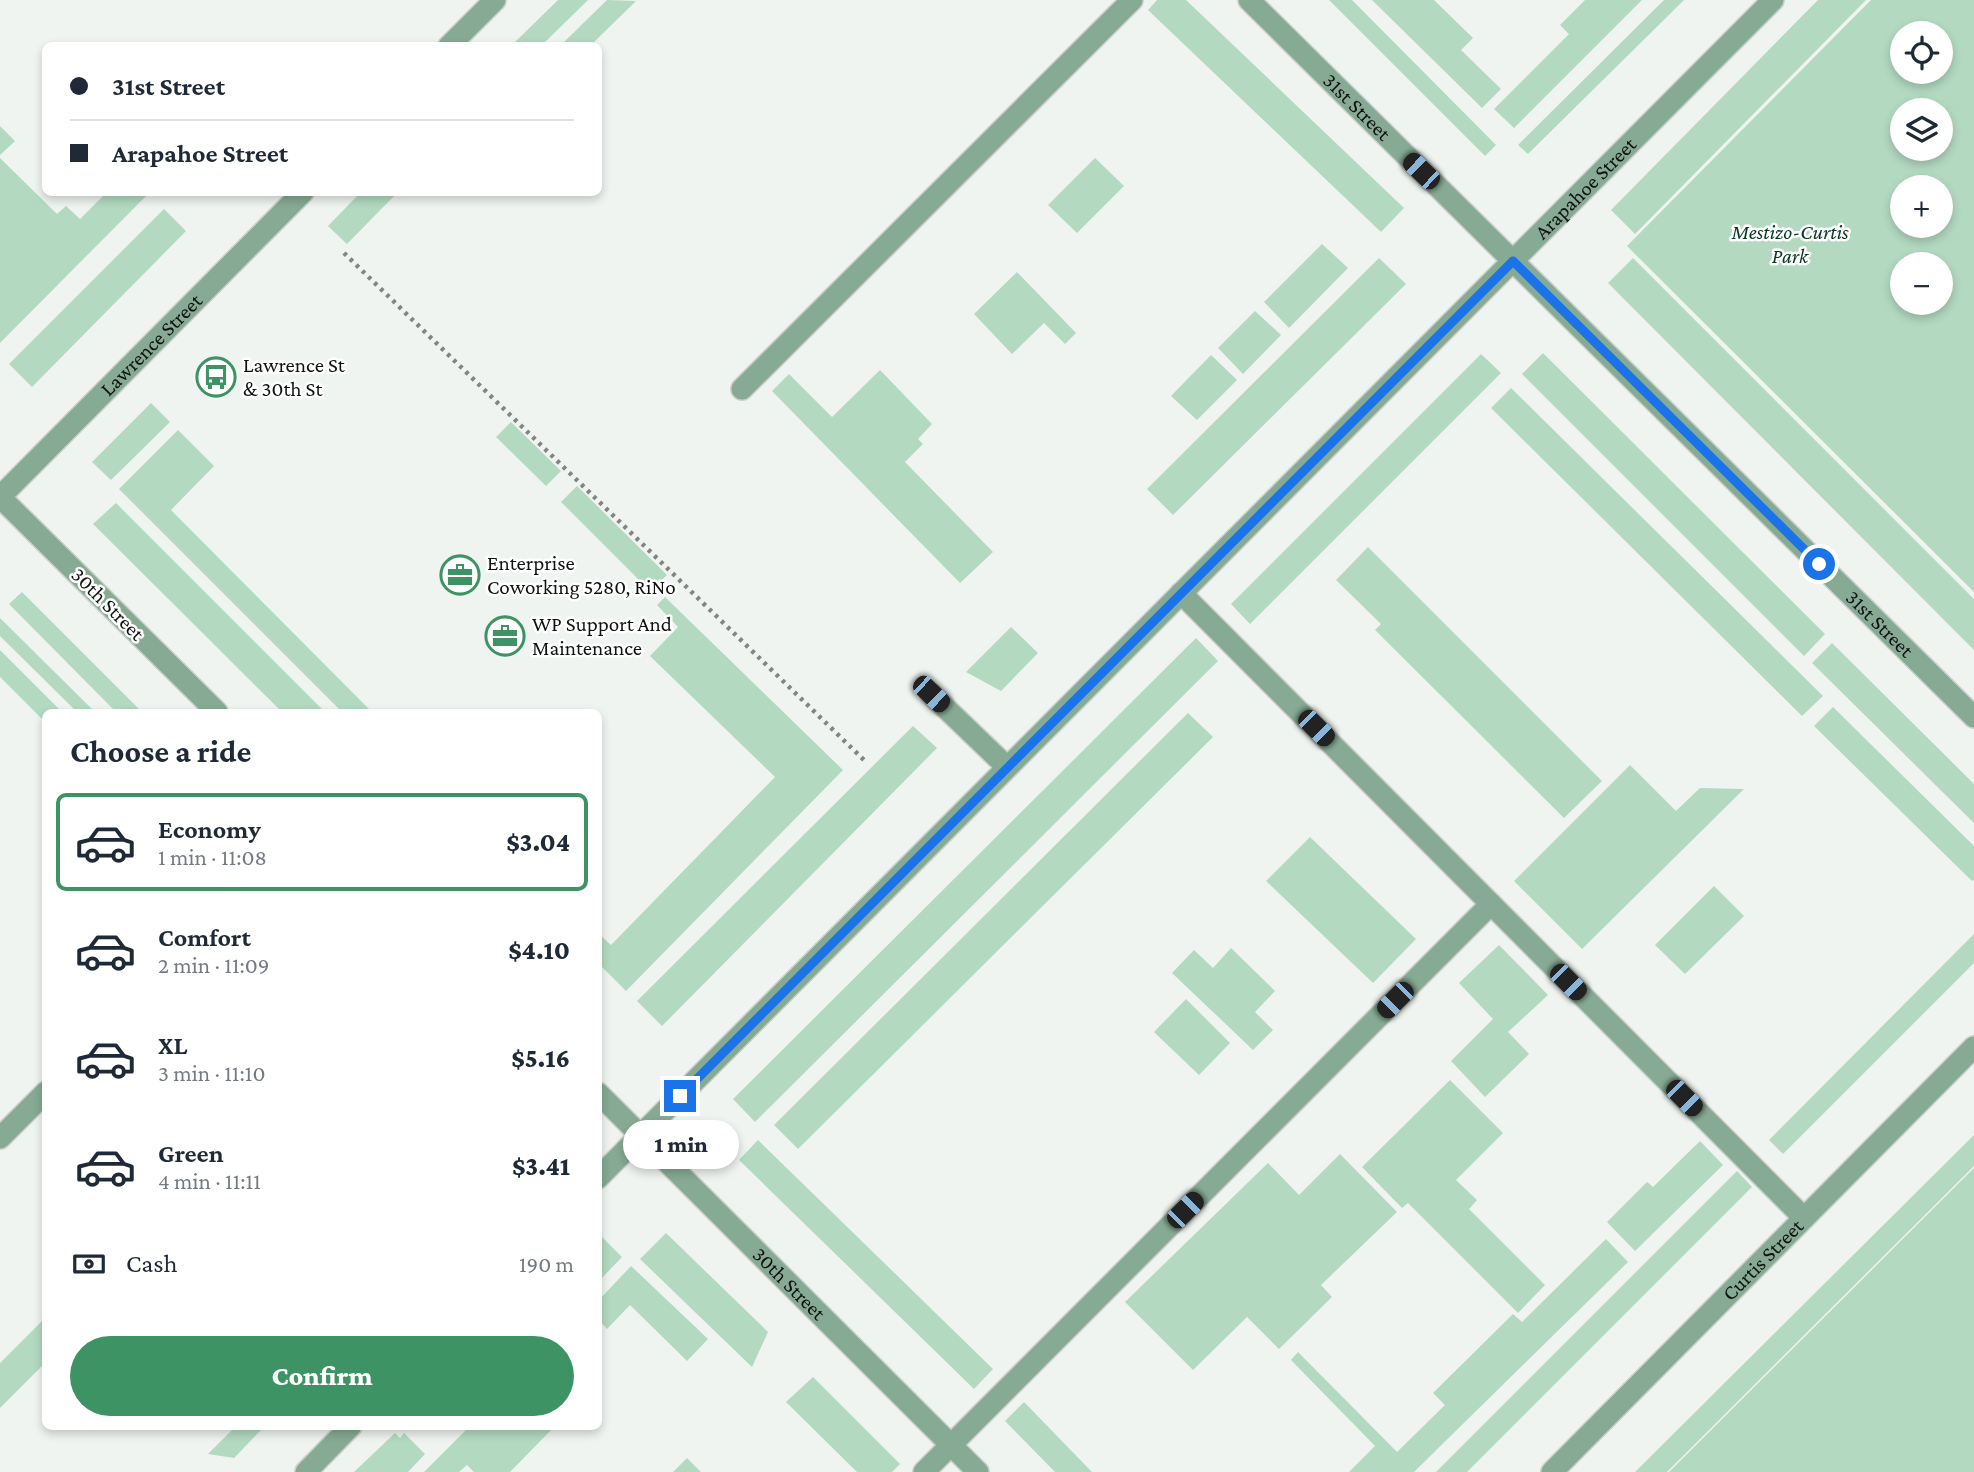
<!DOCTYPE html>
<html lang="en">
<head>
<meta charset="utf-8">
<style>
	:root { --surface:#fff; --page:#f2f2f3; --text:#1f2937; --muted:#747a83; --line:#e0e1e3; --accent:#3e9365 }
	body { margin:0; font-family:"Crimson Pro",serif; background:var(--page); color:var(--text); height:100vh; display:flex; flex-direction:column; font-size:26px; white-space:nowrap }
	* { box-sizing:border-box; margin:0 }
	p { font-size:23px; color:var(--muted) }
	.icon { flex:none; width:38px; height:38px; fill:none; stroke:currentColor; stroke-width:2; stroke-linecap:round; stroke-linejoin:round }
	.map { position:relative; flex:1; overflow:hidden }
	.drawer { position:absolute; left:42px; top:709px; width:560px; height:721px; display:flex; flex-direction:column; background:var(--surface); border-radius:10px; box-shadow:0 4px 10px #0003 }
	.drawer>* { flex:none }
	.top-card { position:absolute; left:42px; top:42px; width:560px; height:154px; border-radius:10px; box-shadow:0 4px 10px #0003; display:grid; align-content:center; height:154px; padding:0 28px; background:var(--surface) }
	.tools { position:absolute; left:1890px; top:21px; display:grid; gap:14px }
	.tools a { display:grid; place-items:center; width:63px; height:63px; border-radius:50%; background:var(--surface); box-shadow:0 4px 10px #0003; font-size:35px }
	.end { position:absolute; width:32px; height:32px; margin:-16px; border:9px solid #1a73e8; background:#fff; box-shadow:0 0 0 4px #fff }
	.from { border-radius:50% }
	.bubble { position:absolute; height:49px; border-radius:24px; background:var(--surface); box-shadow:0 4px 10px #0003; font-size:23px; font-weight:800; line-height:49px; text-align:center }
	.car { position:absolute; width:21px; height:42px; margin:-21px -10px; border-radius:9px; box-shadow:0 0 5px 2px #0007; background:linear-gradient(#222 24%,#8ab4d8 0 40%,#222 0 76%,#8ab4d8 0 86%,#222 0) }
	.top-card b { display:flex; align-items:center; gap:24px; height:66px; font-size:26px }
	.top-card b+b { border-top:2px solid var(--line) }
	.top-card i { width:18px; height:18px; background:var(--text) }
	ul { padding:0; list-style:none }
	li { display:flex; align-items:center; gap:21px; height:98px; margin:0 14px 10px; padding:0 14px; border:4px solid transparent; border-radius:10px }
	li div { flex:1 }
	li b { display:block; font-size:26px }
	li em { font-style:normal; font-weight:800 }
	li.active { border-color:var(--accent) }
	li>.icon { width:63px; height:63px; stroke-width:1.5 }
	h2 { padding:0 28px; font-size:32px; line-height:84px }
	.pay { display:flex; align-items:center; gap:18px; height:77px; padding:0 28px; font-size:26px }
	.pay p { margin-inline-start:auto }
	.primary-button { display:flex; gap:14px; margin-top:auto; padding:14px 28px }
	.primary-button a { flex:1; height:80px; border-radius:42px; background:var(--accent); color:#fff; font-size:28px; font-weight:800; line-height:80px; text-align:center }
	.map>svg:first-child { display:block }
	.green { fill:#b3d9c1; fill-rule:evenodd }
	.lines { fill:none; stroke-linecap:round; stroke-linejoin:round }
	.minor-casing { stroke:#cbd0cc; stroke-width:24 }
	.path { stroke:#828583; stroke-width:4.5; stroke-dasharray:3.5 5; stroke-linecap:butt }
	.minor { stroke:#86aa93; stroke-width:21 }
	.route { stroke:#1a73e8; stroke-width:9 }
	.labels { text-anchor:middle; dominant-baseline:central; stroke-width:5; stroke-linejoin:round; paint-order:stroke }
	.street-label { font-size:21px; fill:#101211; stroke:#fff }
	.park-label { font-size:21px; font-style:italic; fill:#053820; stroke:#fff }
	.poi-label { font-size:21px; fill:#101211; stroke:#fff; text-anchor:start }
</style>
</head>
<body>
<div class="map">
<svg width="1974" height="1472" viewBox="0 0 1974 1472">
	<rect width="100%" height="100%" fill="#eff4f0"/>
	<g class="green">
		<polygon points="558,0 588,0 542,45 512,45"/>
		<polygon points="607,0 636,1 591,45 561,45"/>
		<polygon points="1157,0 1186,0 1404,208 1381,232 1148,10"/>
		<polygon points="1329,0 1352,0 1496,145 1485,156"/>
		<polygon points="1372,0 1434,0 1473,38 1461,50 1501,89 1482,108"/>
		<polygon points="1585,0 1642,0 1514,128 1494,109 1569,34 1560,25"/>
		<polygon points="1664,0 1684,0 1528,154 1518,145"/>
		<polygon points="1818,0 1866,0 1635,234 1611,210"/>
		<path d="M 1871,0 L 1974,0 L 1974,592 L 1627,246 ZM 1941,33 L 1941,72 L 1902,72 L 1902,33 ZM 1941,110 L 1941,149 L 1902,149 L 1902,110 ZM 1941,187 L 1941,226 L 1902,226 L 1902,187 ZM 1941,264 L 1941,303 L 1902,303 L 1902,264 Z"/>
		<polygon points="0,126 15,141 0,155"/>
		<polygon points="0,158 57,214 66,206 80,219 106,193 149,193 0,343"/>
		<polygon points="1095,158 1124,186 1077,233 1048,205"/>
		<polygon points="361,192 397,193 347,244 328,226"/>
		<polygon points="164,209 186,231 32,387 9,364"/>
		<polygon points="1322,244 1348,268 1289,328 1264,302"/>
		<polygon points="1379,258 1406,284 1173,515 1147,489"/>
		<polygon points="1633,258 1974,599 1974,650 1608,283"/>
		<polygon points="1017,272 1076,333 1065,344 1044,323 1012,354 974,314"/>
		<polygon points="1255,311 1281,335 1243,374 1218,348"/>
		<polygon points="1543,353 1825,634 1804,656 1522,374"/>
		<polygon points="1481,354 1501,373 1250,624 1231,604"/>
		<polygon points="1211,355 1237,380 1197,420 1171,396"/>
		<polygon points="880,370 932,424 918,439 923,444 905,462 993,552 960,583 772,391 789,374 832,417"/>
		<polygon points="1511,388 1823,696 1802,716 1491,408"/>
		<polygon points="151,403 170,422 111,480 92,462"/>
		<polygon points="511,422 561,471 546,486 496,437"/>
		<polygon points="178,430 214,466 171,510 372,712 342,712 119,489"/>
		<polygon points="577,486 667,575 650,591 561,502"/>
		<polygon points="116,503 325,712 282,712 93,524"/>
		<polygon points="1368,547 1602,781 1564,818 1375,630 1381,624 1336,580"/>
		<polygon points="22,592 142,712 116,712 9,604"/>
		<polygon points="665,597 843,770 626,991 599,964 599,934 611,945 775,777 650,656 678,627 657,605"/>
		<polygon points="0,618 95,712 77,712 0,636"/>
		<polygon points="1011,627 1038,653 1001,691 966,672"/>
		<polygon points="1196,638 1218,661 755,1122 733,1099"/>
		<polygon points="1832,643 1974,784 1974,823 1812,663"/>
		<polygon points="0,650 62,712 46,712 45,722 0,677"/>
		<polygon points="1833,707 1974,846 1974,880 1972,881 1814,726"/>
		<polygon points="1188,713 1213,737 798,1149 774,1125"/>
		<polygon points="913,726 937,748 662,1026 637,1001"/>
		<polygon points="1630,765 1676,811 1700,788 1744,789 1582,949 1514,881"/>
		<polygon points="1310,837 1416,939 1373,983 1266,881"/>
		<polygon points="1714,886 1744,916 1685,974 1655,945"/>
		<polygon points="1974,934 1974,963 1783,1154 1769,1140"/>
		<polygon points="1499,945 1548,995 1508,1032 1529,1054 1485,1097 1451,1061 1493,1019 1459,983"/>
		<polygon points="1231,948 1275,991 1255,1012 1273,1030 1253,1050 1172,973 1194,950 1213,968"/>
		<polygon points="1186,999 1230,1043 1199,1075 1154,1032"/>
		<polygon points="1450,1080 1503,1133 1456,1180 1477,1200 1469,1209 1545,1285 1518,1313 1408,1203 1402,1208 1362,1167"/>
		<polygon points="1974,1135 1974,1166 1667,1472 1635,1472"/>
		<polygon points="758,1140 993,1369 974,1389 739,1160"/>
		<polygon points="1700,1141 1723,1165 1635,1251 1607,1222 1647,1182 1653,1187"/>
		<polygon points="1340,1154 1397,1212 1321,1285 1332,1297 1279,1349 1247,1317 1193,1370 1125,1302 1268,1163 1299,1195"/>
		<polygon points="1974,1168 1974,1472 1669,1472"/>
		<polygon points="1737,1171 1752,1187 1467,1472 1436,1472"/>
		<polygon points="666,1233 768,1332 752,1367 640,1259"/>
		<polygon points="599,1234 622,1257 599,1281 598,1281"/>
		<polygon points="1606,1239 1628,1262 1414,1472 1349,1472 1375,1446 1291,1360 1298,1352 1397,1452 1445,1405 1433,1393 1513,1314 1522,1322"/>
		<polygon points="631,1266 708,1339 687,1361 630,1305 607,1329 599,1320 599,1300"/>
		<polygon points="45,1318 45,1363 0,1408 0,1363"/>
		<polygon points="813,1377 900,1464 892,1472 857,1472 786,1402"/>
		<polygon points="1024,1402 1092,1472 1055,1472 1005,1421"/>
		<polygon points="236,1426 265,1426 234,1458 208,1454"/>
		<polygon points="470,1426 555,1426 510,1472 474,1472 467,1465 459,1472 424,1472"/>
		<polygon points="395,1433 400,1438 404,1433 425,1454 408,1472 354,1472"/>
		<polygon points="687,1458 701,1472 673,1472"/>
	</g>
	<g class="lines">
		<g class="minor-casing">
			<g id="minor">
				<path id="s1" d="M 1249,0 L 1974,717"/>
				<polyline points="449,46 495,0"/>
				<polyline points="742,389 1132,0"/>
				<polyline points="1181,593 1804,1218"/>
				<polyline points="931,694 1007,767"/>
				<path id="s2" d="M 217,712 L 0,497 L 303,192"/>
				<path id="s3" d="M 598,1093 L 978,1472"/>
				<polyline points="0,1138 46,1092"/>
				<path id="s4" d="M 598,1178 L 1773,0"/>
				<polyline points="306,1472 351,1426"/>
				<polyline points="924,1472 1491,904"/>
				<path id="s5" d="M 1552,1472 L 1974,1047"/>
			</g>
		</g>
		<polyline class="path" points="344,253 865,761"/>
		<use href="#minor" class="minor"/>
	</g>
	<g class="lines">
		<polyline class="route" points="680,1096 1513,261 1819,564"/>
	</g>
	<defs>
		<g id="bus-ring" transform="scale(2.0125)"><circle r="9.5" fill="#fff" stroke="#3e9365" stroke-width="1.5"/><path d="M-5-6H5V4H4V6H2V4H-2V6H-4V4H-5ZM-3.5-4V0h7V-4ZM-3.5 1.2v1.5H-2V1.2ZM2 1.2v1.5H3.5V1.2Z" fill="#3e9365"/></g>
		<g id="office-ring" transform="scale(2.0125)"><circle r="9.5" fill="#fff" stroke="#3e9365" stroke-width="1.5"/><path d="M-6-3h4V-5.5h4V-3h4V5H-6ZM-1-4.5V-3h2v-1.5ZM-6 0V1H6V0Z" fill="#3e9365"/></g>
	</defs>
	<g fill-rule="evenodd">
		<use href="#bus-ring" x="216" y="377"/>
		<use href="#office-ring" x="460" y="575"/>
		<use href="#office-ring" x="505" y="636"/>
	</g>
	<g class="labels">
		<g class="street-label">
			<text stroke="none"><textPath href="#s1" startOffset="152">31st Street</textPath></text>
			<text stroke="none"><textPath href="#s4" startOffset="1398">Arapahoe Street</textPath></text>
			<text stroke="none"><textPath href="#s2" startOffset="520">Lawrence Street</textPath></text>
			<text transform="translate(108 604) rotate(45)">30th Street</text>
			<text stroke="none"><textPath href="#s1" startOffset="887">31st Street</textPath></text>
			<text stroke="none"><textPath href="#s5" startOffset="299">Curtis Street</textPath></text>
			<text stroke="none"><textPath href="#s3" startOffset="270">30th Street</textPath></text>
		</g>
		<g class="park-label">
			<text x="1790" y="232">Mestizo-Curtis<tspan x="1790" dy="24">Park</tspan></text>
		</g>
		<g class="poi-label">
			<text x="243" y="365">Lawrence St<tspan x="243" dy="24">&amp; 30th St</tspan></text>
			<text x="487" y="563">Enterprise<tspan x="487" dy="24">Coworking 5280, RiNo</tspan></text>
			<text x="532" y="624">WP Support And<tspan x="532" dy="24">Maintenance</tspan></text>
		</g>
	</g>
</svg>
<div class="tools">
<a><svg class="icon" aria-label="locate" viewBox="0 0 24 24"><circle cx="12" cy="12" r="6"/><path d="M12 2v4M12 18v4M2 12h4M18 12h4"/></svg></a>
<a><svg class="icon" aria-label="layers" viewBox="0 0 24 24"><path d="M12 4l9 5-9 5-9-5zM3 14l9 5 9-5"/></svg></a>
<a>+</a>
<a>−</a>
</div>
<i class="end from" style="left:1819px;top:564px"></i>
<i class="end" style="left:680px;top:1096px"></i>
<div class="bubble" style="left:623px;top:1120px;width:116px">1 min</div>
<i class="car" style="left:1421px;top:171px;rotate:314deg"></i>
<i class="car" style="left:931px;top:694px;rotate:134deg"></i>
<i class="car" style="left:1316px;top:728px;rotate:135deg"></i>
<i class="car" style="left:1568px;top:982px;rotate:135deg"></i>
<i class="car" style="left:1395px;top:1000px;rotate:225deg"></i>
<i class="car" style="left:1684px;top:1098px;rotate:135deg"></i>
<i class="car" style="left:1185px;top:1210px;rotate:45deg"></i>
<div class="top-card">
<b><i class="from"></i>31st Street</b>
<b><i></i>Arapahoe Street</b>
</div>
<section class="drawer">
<h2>Choose a ride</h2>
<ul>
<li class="active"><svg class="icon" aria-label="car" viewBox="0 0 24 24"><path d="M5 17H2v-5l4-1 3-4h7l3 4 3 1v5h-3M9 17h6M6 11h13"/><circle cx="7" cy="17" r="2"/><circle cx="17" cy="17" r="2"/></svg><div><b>Economy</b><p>1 min · 11:08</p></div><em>$3.04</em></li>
<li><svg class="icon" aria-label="car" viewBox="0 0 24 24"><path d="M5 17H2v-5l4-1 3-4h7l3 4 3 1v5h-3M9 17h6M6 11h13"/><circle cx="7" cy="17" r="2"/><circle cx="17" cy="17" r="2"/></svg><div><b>Comfort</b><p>2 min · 11:09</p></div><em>$4.10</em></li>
<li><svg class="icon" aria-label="car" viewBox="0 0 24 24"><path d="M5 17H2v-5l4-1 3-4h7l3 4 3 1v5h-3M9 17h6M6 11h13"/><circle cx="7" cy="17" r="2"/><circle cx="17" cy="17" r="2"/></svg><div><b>XL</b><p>3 min · 11:10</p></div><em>$5.16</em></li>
<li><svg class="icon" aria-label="car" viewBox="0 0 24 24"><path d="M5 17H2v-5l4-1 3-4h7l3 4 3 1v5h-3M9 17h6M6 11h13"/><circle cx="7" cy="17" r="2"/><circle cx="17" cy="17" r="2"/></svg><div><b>Green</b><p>4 min · 11:11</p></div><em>$3.41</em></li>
</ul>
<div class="pay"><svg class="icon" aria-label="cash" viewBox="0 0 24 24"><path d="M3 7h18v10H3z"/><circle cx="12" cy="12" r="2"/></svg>Cash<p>190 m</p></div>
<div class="primary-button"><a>Confirm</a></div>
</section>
</div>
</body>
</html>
